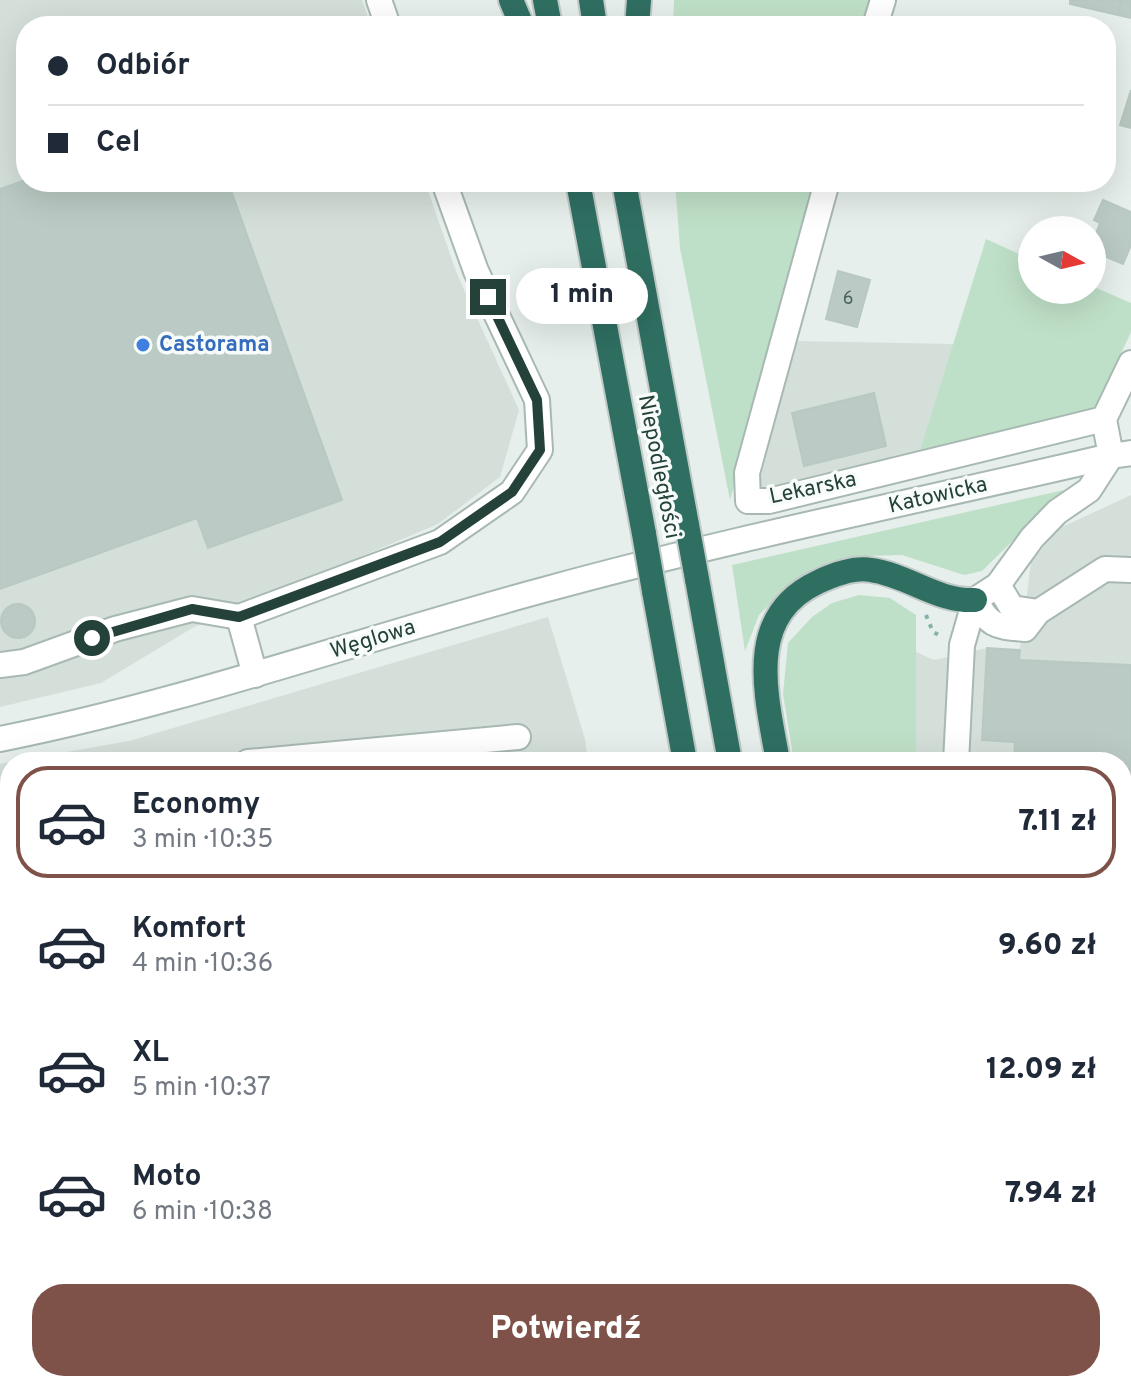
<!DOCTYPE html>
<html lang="pl">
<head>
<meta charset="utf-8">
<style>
	:root { --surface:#fff; --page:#f2f2f3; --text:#1f2937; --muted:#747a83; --line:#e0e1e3; --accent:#7f5249 }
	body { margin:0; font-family:Overpass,sans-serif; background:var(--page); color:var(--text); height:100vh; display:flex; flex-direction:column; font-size:30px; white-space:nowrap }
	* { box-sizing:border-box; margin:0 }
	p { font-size:26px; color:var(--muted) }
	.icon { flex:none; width:44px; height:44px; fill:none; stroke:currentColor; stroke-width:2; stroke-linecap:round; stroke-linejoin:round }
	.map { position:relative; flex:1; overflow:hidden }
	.side { position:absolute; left:0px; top:752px; width:1132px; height:640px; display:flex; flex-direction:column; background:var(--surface); border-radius:32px 32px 0 0; box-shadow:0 8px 32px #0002 }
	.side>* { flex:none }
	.guide { position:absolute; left:16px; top:16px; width:1100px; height:176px; border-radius:32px; box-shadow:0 8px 32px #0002; display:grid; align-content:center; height:176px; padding:0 32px; background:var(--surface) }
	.needle { width:52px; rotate:98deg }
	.buttons { position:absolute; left:1018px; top:216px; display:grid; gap:16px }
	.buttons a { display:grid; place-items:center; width:88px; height:88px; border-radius:50%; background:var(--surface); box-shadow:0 8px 32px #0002; font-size:40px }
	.end { position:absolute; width:36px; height:36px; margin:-18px; border:10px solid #24423a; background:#fff; box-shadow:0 0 0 4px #fff }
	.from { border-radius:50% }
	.bubble { position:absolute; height:56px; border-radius:28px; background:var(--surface); box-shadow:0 8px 32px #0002; font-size:26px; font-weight:800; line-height:56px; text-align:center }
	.guide b { display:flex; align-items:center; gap:28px; height:76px; font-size:30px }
	.guide b+b { border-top:2px solid var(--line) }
	.guide i { width:20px; height:20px; background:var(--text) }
	ul { padding:14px 0 0; list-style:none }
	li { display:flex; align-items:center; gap:24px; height:112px; margin:0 16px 12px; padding:0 16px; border:4px solid transparent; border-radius:32px }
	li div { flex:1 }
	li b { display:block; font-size:30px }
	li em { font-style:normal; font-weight:800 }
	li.selected { border-color:var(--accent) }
	li>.icon { width:72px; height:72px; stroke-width:1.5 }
	.cta { display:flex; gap:16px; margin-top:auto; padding:16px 32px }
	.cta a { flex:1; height:92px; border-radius:32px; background:var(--accent); color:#fff; font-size:32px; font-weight:800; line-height:92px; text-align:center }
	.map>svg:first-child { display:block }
	.built { fill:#d4dfda }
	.green { fill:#bfe0c8 }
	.building { fill:#bbcac4; stroke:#b8c9c2; stroke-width:2 }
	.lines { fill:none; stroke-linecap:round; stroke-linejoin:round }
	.minor-casing { stroke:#a8b8b2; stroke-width:28 }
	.highway-casing { stroke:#c2cac8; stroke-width:28 }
	.path { stroke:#86b3a5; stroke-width:4; stroke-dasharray:4 6; stroke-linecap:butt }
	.minor { stroke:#fff; stroke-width:24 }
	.highway { stroke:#2f6f62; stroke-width:24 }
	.rail { stroke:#5f7d75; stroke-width:6; stroke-dasharray:16 8; stroke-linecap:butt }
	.highway-bridge-casing { stroke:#c2cac8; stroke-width:28; stroke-linecap:butt }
	.path-bridge { stroke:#86b3a5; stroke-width:4; stroke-dasharray:4 6; stroke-linecap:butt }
	.highway-bridge { stroke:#2f6f62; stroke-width:24 }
	.route { stroke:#24423a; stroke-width:10 }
	.shop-dot { fill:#3f7fe0; stroke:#f7fbf9; stroke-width:3 }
	.labels { text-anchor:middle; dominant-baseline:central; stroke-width:7; stroke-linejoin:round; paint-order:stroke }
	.number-label { font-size:18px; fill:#4a645c }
	.shop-label { font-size:22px; font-weight:bold; fill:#366cbe; stroke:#f7fbf9; text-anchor:start }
	.street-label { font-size:22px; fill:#24423a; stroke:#f7fbf9 }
</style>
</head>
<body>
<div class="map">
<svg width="1131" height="1392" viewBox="0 0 1131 1392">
	<rect width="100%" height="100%" fill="#e6efeb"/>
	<g class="built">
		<polygon points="0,0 362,0 371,26 26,26 26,182 425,182 457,274 519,410 500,477 438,524 194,627 101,683 0,707"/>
		<polygon points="796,341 954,344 920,450 757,491"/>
		<polygon points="1131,495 1131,1110 1122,1109 1122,762 916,762 916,652 934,660 987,648 1020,649 1031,562 1060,528"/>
		<polygon points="548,617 585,739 588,762 10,762 129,741"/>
		<polygon points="10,762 10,1243 0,1244 0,764"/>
		<polygon points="0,1378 10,1378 10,1382 670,1382 673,1392 0,1392"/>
	</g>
	<g class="green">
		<polygon points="674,0 873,0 865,26 673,26"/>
		<polygon points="675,182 817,182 730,500 680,248"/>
		<polygon points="986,239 1032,260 1032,290 1092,290 1092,286 1131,303 1131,332 1094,411 920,450"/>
		<polygon points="1064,490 982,571 964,575 902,555 866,556 819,567 790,584 759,615 745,651 732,565"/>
		<polygon points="859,595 890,598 916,615 916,762 794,762 783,694 788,643 812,617 832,603"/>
		<polygon points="1122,1110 1131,1110 1131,1219 1122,1220"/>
	</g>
	<g class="building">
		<polygon points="1070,0 1121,0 1118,15 1070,4"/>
		<polygon points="1121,0 1131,0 1131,18 1118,15"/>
		<polygon points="1131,90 1131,128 1120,125"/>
		<polygon points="26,180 26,182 228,182 342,500 208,548 197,518 0,589 0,189"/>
		<polygon points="1103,200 1131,212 1131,245 1123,264 1092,251 1092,244 1100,223 1094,220"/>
		<polygon points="838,271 870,280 857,327 826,319"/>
		<polygon points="874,393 886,446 804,466 792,413"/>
		<circle cx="18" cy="621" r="17"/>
		<polygon points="987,648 1020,650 1019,660 1131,665 1131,836 1122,836 1122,762 1014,762 1015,742 982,740"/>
		<polygon points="10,856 10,1193 0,1194 0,857"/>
		<polygon points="1122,926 1131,927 1131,1023 1122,1023"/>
	</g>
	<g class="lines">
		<g class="minor-casing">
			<g id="minor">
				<polyline points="379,0 388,26"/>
				<polyline points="875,26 883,0"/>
				<polyline points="827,182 747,473 748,501 769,501 1104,419"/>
				<polyline points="1111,456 1104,419 1131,363"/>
				<polyline points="998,585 1012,608 1038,612"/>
				<path d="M 975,600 C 990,627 995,626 1025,629 L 1038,612 L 1105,569 L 1131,570"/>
				<polyline points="0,665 24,662 115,629 192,609 239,617"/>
				<polyline points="255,675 239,617 440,542 512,492 540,450 537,400 476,271 444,182"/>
				<path d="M 0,739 C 186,702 364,638 547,589 C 733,538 923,500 1111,456 L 1131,453"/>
				<polyline points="248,762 518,737"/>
				<polyline points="956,762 962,645 975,600 998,585 1032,538 1057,512 1089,490 1111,456"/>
				<polyline points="0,804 10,803"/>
				<polyline points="1122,879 1131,879"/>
				<polyline points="1122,1093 1131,1093"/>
				<polyline points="1122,1348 1131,1346"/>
				<polyline points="888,1392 937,1382"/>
			</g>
		</g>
		<g class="highway-casing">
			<g id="highway">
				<polyline points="511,0 522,26"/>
				<polyline points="545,0 550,26"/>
				<polyline points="591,0 595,26"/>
				<polyline points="637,26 639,0"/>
				<polyline points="578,182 644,534"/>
				<polyline points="624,182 687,525"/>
				<polyline points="697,579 730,762"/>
				<polyline points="654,591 685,762"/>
				<path d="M 778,762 C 767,697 743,617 818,582 C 833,575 854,567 871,570 C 908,575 937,602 975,600"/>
				<polyline points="798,1382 800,1392"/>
				<polyline points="884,1382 886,1392"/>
			</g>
		</g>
		<polyline class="path" points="926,615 933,632 941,636"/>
		<use href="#minor" class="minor"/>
		<use href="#highway" class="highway"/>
		<g class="rail">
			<polyline points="1122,1238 1131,1238"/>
			<polyline points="1122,1252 1131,1252"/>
			<polyline points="0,1307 10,1306"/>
			<polyline points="0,1322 10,1321"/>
		</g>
		<g class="highway-bridge-casing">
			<g id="highway-bridge">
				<polyline points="687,525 697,579"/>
				<polyline points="644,534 654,591"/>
				<polyline points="841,1382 843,1392"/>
			</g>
		</g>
		<polyline class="path-bridge" points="896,1382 898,1392"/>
		<use href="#highway-bridge" class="highway-bridge"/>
	</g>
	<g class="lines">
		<polyline class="route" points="92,638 192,609 239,617 440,542 512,492 540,450 537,400 488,297"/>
	</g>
	<circle class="shop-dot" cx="143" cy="345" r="8"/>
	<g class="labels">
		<g class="number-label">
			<text x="848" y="299">6</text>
		</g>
		<g class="shop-label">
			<text x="159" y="345">Castorama</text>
		</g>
		<g class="street-label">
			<text transform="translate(658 467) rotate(79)">Niepodległości</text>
			<text transform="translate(813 489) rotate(-12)">Lekarska</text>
			<text transform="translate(938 496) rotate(-13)">Katowicka</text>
			<text transform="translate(373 640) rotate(-17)">Węglowa</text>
		</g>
	</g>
</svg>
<div class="buttons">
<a><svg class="needle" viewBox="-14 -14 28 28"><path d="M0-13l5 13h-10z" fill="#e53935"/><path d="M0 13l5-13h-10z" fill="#747a83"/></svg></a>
</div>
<i class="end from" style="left:92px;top:638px"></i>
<i class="end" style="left:488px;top:297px"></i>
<div class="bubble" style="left:516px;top:268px;width:132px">1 min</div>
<div class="guide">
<b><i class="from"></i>Odbiór</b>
<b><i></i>Cel</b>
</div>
<section class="side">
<ul>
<li class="selected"><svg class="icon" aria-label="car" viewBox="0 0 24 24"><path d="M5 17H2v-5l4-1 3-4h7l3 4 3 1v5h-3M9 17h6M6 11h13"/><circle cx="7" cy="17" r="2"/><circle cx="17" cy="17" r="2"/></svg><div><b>Economy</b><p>3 min · 10:35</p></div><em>7.11 zł</em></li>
<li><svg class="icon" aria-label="car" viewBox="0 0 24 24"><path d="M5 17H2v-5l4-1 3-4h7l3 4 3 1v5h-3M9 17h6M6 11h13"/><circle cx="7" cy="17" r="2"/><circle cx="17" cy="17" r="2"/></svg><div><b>Komfort</b><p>4 min · 10:36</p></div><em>9.60 zł</em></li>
<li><svg class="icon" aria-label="car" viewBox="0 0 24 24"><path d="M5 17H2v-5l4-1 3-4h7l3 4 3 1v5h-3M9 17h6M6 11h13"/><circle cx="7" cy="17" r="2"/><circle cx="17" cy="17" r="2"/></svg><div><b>XL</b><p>5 min · 10:37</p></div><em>12.09 zł</em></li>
<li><svg class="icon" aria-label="car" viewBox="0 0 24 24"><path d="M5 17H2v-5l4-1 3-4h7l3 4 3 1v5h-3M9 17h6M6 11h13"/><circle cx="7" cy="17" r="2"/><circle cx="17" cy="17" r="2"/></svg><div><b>Moto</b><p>6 min · 10:38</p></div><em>7.94 zł</em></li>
</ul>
<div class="cta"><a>Potwierdź</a></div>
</section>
</div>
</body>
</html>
